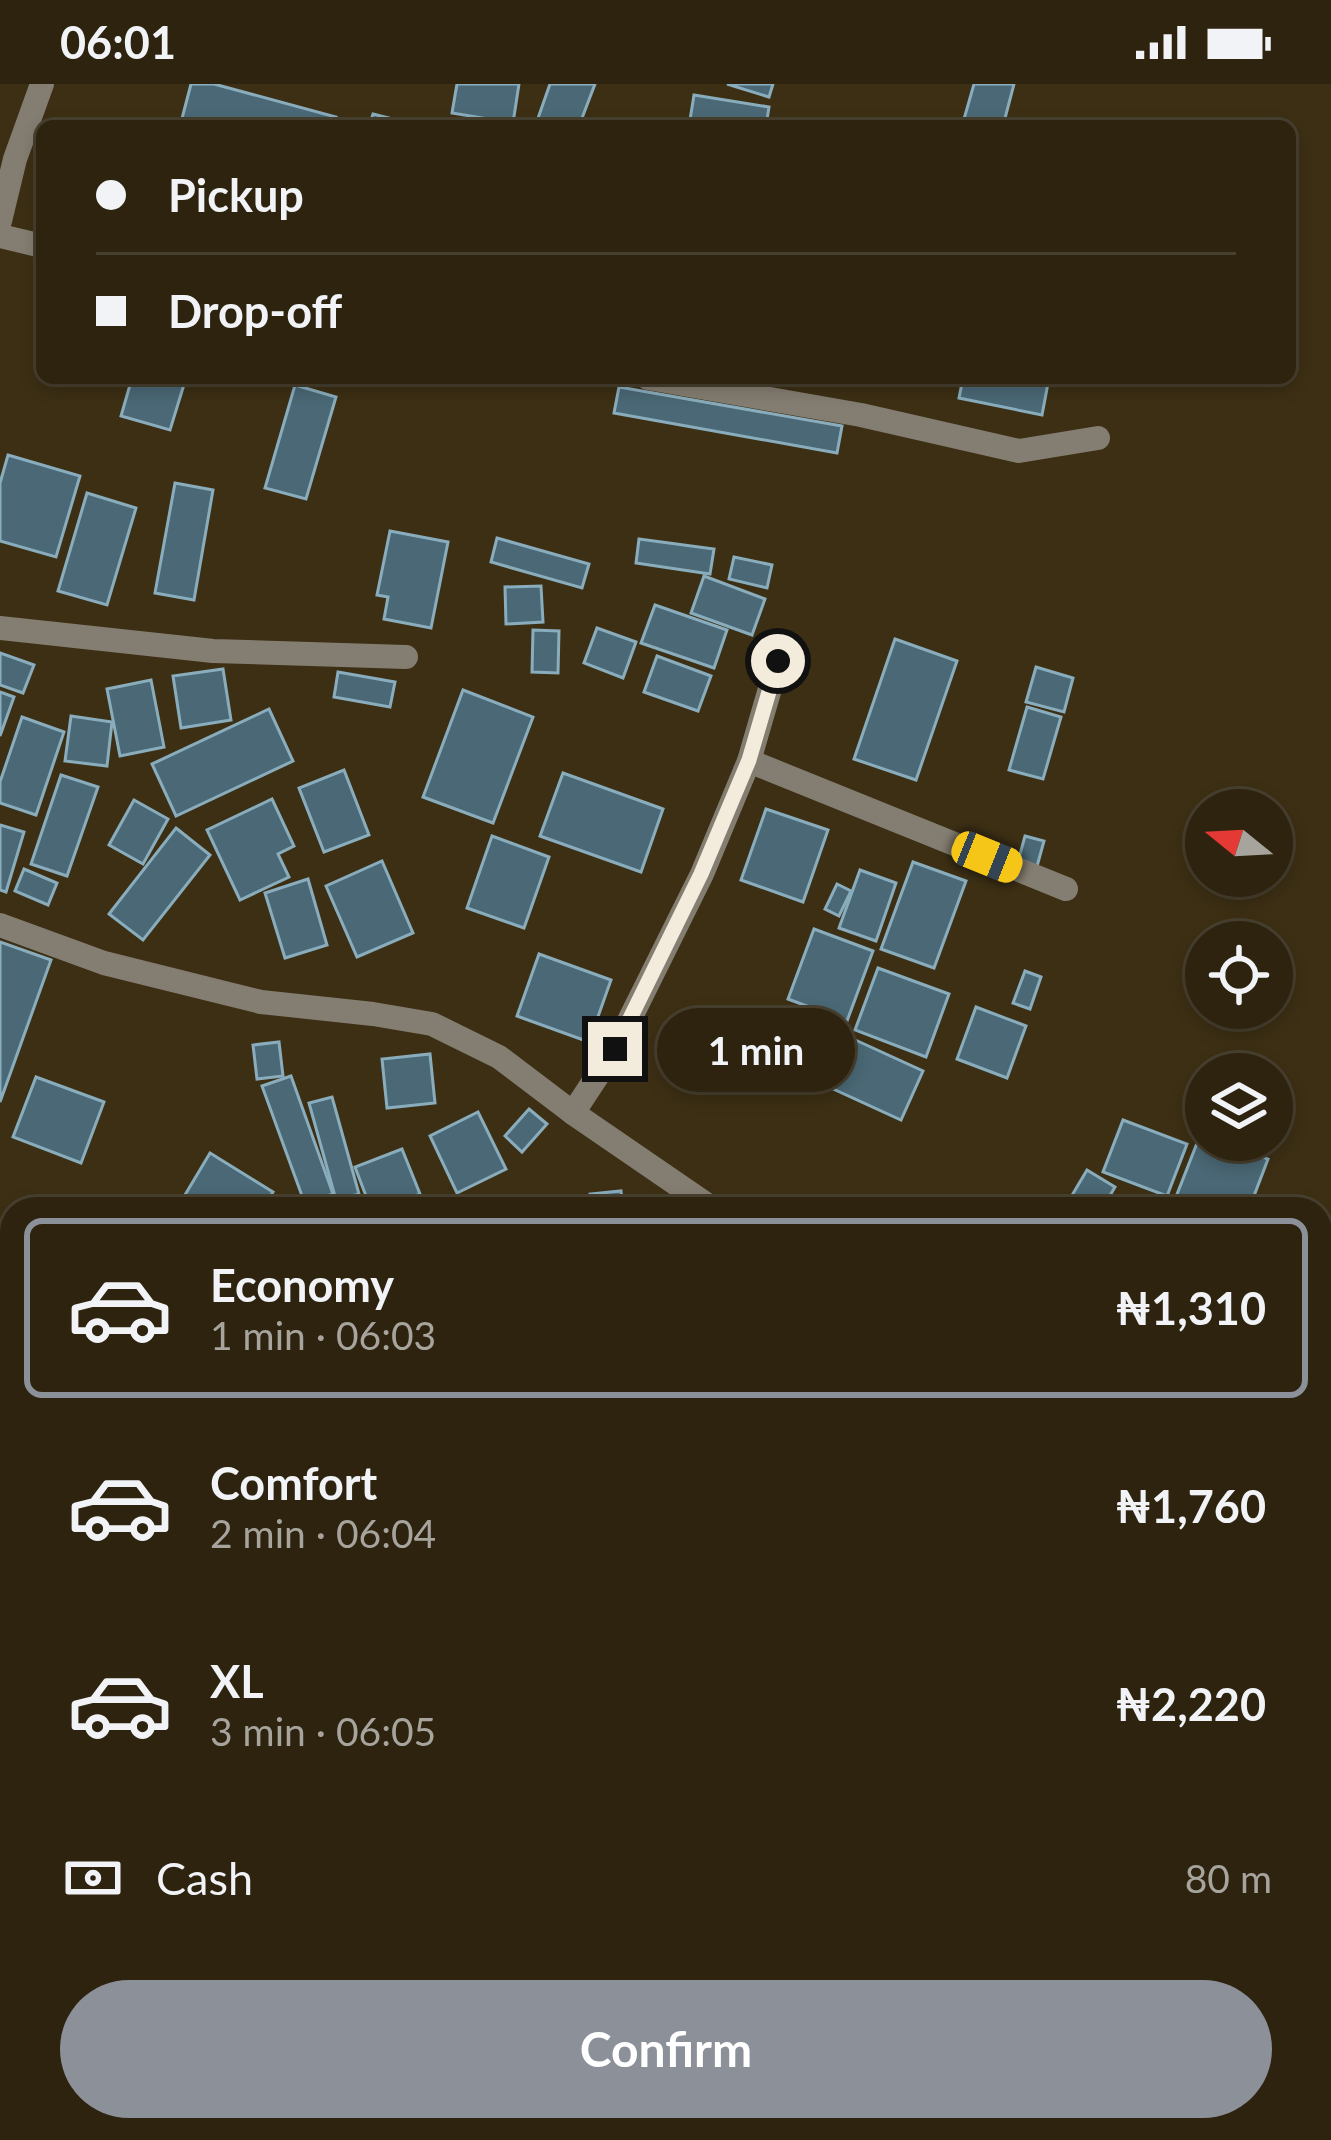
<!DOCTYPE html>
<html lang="en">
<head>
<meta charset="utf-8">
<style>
	:root { --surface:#2d230f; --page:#352b18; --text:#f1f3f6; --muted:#a7a49e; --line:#48402f; --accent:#8c9099 }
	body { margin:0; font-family:Lato,sans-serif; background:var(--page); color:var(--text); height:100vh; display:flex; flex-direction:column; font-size:45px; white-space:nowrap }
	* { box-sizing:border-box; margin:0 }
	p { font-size:39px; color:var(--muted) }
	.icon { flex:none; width:66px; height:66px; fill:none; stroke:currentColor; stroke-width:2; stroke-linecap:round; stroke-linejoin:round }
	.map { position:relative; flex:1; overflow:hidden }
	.details { position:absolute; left:0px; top:1113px; width:1332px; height:945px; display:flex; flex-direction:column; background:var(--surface); border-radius:36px 36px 0 0; box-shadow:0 6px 18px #0003,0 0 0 3px var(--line) }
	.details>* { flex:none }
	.top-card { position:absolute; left:36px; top:36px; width:1260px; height:264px; border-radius:18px; box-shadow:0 6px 18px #0003,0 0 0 3px var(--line); display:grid; align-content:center; height:264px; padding:0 60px; background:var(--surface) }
	.needle { width:78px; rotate:288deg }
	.tools { position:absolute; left:1185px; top:705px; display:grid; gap:24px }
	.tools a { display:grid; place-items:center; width:108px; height:108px; border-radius:50%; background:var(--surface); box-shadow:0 6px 18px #0003,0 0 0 3px var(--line); font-size:60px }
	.end { position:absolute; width:54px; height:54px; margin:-27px; border:15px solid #f3ebdb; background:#111; box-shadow:0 0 0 6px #111 }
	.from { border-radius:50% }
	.bubble { position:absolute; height:84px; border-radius:42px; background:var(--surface); box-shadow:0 6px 18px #0003,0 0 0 3px var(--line); font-size:39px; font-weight:700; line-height:84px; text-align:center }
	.car { position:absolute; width:36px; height:72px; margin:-36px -18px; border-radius:15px; box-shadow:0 0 9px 3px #0007; background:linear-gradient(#f5c518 24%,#345 0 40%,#f5c518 0 76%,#345 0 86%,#f5c518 0) }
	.top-card b { display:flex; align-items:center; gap:42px; height:114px; font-size:45px }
	.top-card b+b { border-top:3px solid var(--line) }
	.top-card i { width:30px; height:30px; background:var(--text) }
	ul { padding:21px 0 0; list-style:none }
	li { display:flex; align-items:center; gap:36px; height:180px; margin:0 24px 18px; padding:0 36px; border:6px solid transparent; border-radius:18px }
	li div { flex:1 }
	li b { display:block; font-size:45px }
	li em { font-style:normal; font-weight:700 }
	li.active { border-color:var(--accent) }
	li>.icon { width:108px; height:108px; stroke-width:1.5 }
	.pay { display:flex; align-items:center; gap:30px; height:132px; padding:0 60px; font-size:45px }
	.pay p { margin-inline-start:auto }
	.button { display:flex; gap:24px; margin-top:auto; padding:24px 60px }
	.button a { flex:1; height:138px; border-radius:72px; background:var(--accent); color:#fff; font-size:48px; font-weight:700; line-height:138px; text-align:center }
	.status { display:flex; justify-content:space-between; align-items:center; height:84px; padding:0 60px; background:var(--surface); direction:ltr }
	.status svg { height:33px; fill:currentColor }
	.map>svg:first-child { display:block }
	.building { fill:#4a6875; stroke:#89adbd; stroke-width:3 }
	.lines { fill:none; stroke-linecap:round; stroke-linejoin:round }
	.minor { stroke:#847d71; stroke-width:24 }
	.route { stroke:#f3ebdb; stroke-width:15 }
</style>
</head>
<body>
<div class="status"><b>06:01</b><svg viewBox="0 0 49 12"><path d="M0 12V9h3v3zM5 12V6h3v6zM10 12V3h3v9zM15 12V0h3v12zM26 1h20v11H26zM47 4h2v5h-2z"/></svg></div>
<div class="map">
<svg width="1331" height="2056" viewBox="0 0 1331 2056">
	<rect width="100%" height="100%" fill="#3c2f14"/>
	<g class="building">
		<polygon points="191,0 214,0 336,33 333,42 180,42"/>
		<polygon points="457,0 519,0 513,39 452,29"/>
		<polygon points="550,0 595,0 579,42 551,42 537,37"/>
		<polygon points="727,0 773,0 769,13"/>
		<polygon points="974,0 1014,0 1003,42 962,42"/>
		<polygon points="694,11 769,23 766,42 689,42"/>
		<polygon points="373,30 420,42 369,42"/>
		<polygon points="132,294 186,294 170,346 121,332"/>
		<polygon points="963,294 1049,294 1042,331 959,314"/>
		<polygon points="295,301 336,313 306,415 265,404"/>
		<polygon points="619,303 842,342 837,369 614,329"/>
		<polygon points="8,371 80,392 56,473 0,457 0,399"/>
		<polygon points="175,399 213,406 194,516 155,509"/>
		<polygon points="87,409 136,424 107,521 58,507"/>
		<polygon points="390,447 448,458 431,544 384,535 388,513 377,511"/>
		<polygon points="497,454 589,480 582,504 491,478"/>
		<polygon points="639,455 714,465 710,490 636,479"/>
		<polygon points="734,473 772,481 767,504 729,495"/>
		<polygon points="704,492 765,515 752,551 691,529"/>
		<polygon points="541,502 543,538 506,540 505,503"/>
		<polygon points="655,521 727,546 714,584 641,559"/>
		<polygon points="597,544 636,558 623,594 584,579"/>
		<polygon points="533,546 559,547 558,589 532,588"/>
		<polygon points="895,555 957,577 916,696 854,675"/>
		<polygon points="0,569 34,581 23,609 0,601"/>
		<polygon points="657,572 711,592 698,627 644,608"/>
		<polygon points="1036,583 1073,594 1064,628 1026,618"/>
		<polygon points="223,585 231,636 181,644 173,592"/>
		<polygon points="338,588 395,598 390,623 334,613"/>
		<polygon points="151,596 164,663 120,672 107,605"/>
		<polygon points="463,606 533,633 493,739 423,713"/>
		<polygon points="0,608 14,613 0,652"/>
		<polygon points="1027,623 1061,633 1043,695 1009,686"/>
		<polygon points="269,625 293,677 176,732 152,680"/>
		<polygon points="71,632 112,638 107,682 65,677"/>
		<polygon points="22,633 64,648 36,731 0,719 0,698"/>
		<polygon points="344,686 369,751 324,768 299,704"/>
		<polygon points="563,689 663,725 641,788 540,752"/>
		<polygon points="61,691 98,703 67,792 31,780"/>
		<polygon points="272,715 294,762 278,770 289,793 240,816 207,746"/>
		<polygon points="134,716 168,735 143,780 109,761"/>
		<polygon points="766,725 828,746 803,818 741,796"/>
		<polygon points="0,741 24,748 6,808 0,806"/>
		<polygon points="176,744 210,771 143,856 109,830"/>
		<polygon points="492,752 549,773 524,844 467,824"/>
		<polygon points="1025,752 1044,757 1036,786 1017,781"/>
		<polygon points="382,777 413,849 357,873 326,802"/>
		<polygon points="913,778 966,797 934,884 881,865"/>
		<polygon points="24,785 57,799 48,821 15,807"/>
		<polygon points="860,786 896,799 876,857 839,844"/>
		<polygon points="308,795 327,861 285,874 265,809"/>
		<polygon points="837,800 851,807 839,832 825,825"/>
		<polygon points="814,845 873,867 847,937 788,915"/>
		<polygon points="0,858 51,876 0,1018"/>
		<polygon points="539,870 611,896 589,958 517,932"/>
		<polygon points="878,884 949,910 926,973 855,946"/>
		<polygon points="1025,887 1041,893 1030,925 1013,919"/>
		<polygon points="976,923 1026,942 1007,994 957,975"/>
		<polygon points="740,926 806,945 790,1002 724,983"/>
		<polygon points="851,954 923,987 901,1036 829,1003"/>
		<polygon points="279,958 283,992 257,995 253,961"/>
		<polygon points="430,970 435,1019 387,1024 382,975"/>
		<polygon points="291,992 333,1110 305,1120 262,1002"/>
		<polygon points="36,993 104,1018 81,1079 13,1053"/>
		<polygon points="332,1013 359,1110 336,1116 309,1019"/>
		<polygon points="529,1025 547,1040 522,1068 505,1052"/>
		<polygon points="478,1028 506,1085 457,1109 430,1052"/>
		<polygon points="1123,1036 1187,1060 1167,1112 1103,1088"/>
		<polygon points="1201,1049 1206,1051 1206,1056 1218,1056 1268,1075 1249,1125 1192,1125 1174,1118"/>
		<polygon points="402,1065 420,1110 381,1125 371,1125 355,1083"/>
		<polygon points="210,1069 273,1108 262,1125 186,1125 179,1121"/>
		<polygon points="1087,1086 1115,1103 1102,1125 1079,1125 1068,1118"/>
		<polygon points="621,1107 623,1125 591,1125 590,1110"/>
		<polygon points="10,1328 12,1329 12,1375 0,1370 0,1354"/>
		<polygon points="0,1423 12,1427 12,1481 4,1505 0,1504"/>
		<polygon points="1327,1487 1331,1489 1331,1573 1320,1568 1320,1502"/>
		<polygon points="1320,1643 1331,1646 1331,1665 1320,1696"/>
		<polygon points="1325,1692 1331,1694 1331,1792 1320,1788 1320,1706"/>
		<polygon points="0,1924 12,1929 0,1966"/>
		<polygon points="1323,1947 1331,1949 1331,2029 1320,2026 1320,1955"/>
		<polygon points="35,2046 51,2046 78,2056 31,2056"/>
		<polygon points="1020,2046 1063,2046 1059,2056 1030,2056 1018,2051"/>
		<polygon points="1093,2046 1148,2046 1149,2056 1094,2056"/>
	</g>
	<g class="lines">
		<g class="minor">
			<polyline points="0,137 15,75 42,0"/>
			<polyline points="0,152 42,162"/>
			<polyline points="648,294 861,331 1019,367 1098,354"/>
			<polyline points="0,544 213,567 406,573"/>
			<polyline points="749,677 1066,805"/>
			<polyline points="0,841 104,879 261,918 373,930 432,940 499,973 573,1029 713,1125"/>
			<polyline points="573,1029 615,965 702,790 749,677 778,577"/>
			<polyline points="0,1287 12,1292"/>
			<polyline points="1320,1413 1331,1415"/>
			<polyline points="1320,1871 1331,1875"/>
			<polyline points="0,2028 12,2013"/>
			<polyline points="874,2056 878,2046"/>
		</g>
	</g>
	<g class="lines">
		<polyline class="route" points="615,965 701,790 749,676 778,577"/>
	</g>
</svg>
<div class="tools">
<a><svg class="needle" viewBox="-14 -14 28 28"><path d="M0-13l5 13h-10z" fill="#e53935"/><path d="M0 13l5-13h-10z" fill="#a7a49e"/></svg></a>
<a><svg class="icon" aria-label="locate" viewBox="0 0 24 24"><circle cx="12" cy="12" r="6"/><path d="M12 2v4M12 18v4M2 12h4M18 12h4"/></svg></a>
<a><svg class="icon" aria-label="layers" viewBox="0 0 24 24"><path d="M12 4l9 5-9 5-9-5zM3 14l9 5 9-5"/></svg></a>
</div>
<i class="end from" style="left:778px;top:577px"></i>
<i class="end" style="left:615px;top:965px"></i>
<div class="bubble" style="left:657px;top:924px;width:198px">1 min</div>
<i class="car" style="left:987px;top:773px;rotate:112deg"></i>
<div class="top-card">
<b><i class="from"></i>Pickup</b>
<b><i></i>Drop-off</b>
</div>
<section class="details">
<ul>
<li class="active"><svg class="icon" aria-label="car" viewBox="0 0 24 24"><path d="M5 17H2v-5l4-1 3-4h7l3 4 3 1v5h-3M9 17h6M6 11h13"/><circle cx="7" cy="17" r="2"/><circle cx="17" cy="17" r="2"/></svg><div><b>Economy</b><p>1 min · 06:03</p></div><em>₦1,310</em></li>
<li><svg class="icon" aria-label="car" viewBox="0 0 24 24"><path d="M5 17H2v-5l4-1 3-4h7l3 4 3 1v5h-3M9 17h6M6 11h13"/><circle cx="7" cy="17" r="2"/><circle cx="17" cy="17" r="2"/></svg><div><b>Comfort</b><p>2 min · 06:04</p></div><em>₦1,760</em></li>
<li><svg class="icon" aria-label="car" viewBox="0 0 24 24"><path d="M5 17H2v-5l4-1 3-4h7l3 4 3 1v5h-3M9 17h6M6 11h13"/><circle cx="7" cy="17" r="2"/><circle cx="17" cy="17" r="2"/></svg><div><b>XL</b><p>3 min · 06:05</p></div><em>₦2,220</em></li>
</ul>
<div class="pay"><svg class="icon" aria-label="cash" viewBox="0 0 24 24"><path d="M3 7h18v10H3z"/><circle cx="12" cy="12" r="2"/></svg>Cash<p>80 m</p></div>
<div class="button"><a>Confirm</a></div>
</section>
</div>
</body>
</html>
